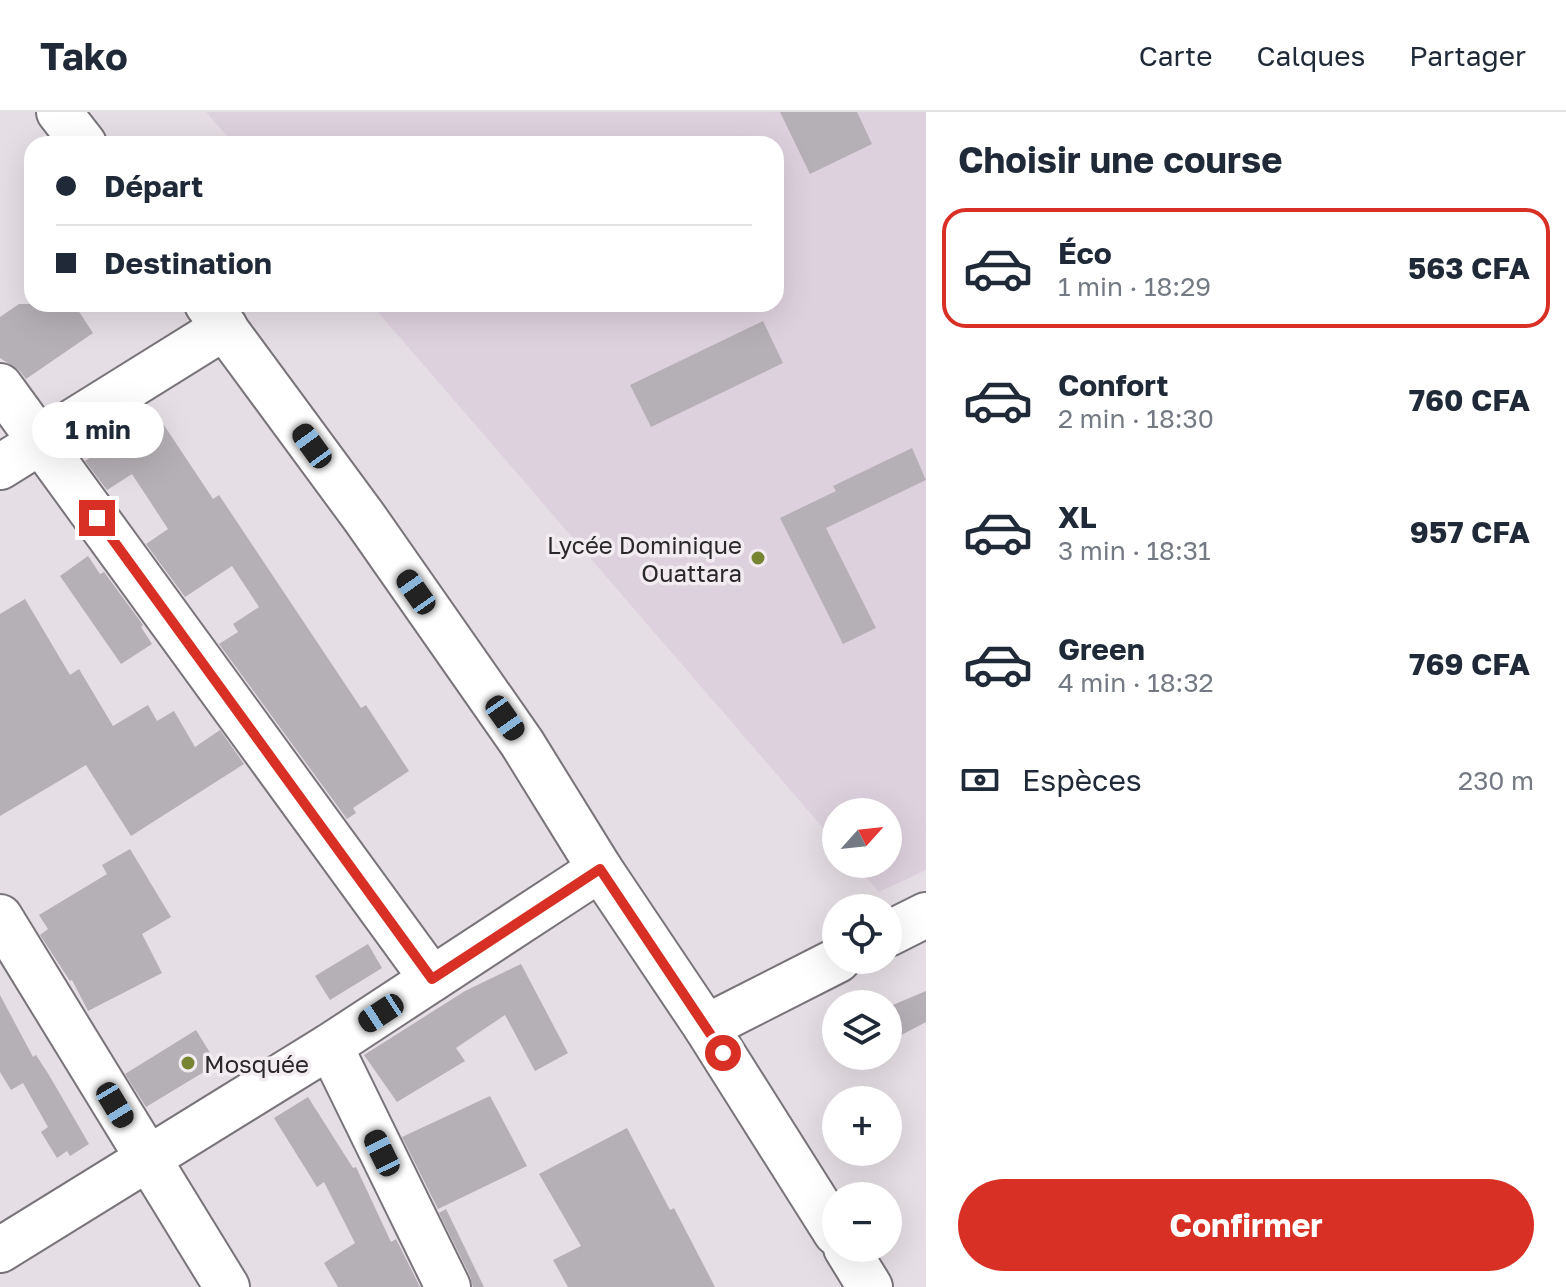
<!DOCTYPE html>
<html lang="fr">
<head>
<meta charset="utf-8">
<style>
	:root { --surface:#fff; --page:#f2f2f3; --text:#1f2937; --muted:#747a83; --line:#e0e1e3; --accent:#d93025 }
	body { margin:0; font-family:"Golos Text",sans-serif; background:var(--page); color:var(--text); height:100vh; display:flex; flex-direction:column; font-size:30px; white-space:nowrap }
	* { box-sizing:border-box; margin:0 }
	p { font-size:26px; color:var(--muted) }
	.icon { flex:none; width:44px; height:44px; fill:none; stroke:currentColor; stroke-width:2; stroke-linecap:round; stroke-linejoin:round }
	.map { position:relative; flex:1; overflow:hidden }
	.details { display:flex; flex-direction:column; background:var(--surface); width:640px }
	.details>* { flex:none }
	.banner { position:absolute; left:24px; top:24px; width:760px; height:176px; border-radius:24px; box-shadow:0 8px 32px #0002; display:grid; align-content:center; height:176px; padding:0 32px; background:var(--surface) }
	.needle { width:52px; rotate:63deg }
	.buttons { position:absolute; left:822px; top:686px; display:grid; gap:16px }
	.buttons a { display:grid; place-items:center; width:80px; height:80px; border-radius:50%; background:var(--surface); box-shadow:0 8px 32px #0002; font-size:40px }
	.end { position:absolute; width:36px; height:36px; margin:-18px; border:10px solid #d93025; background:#fff; box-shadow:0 0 0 4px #fff }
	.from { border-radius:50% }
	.bubble { position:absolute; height:56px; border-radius:28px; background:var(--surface); box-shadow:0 8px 32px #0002; font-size:26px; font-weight:700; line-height:56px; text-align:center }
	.car { position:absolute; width:24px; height:48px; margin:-24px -12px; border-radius:10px; box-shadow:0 0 6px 2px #0007; background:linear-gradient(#222 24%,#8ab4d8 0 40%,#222 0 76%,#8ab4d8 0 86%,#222 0) }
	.banner b { display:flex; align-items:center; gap:28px; height:76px; font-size:30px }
	.banner b+b { border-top:2px solid var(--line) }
	.banner i { width:20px; height:20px; background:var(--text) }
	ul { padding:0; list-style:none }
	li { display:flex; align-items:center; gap:24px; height:120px; margin:0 16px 12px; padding:0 16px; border:4px solid transparent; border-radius:24px }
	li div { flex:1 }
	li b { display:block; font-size:30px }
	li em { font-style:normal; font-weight:700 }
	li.current { border-color:var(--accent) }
	li>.icon { width:72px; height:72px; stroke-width:1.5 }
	h2 { padding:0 32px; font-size:36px; line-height:96px }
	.pay { display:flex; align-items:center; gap:20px; height:88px; padding:0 32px; font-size:30px }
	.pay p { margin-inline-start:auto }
	.button { display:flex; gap:16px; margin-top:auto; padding:16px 32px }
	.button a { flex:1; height:92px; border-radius:48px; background:var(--accent); color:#fff; font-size:32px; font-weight:700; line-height:92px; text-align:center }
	header { display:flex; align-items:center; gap:48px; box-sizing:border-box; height:112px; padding:0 40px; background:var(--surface); border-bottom:2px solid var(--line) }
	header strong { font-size:38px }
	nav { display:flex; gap:44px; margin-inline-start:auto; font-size:28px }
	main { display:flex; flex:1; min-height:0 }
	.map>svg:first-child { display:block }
	.built { fill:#ddd1dd }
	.building { fill:#b5b0b5 }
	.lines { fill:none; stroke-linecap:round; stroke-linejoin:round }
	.minor-casing { stroke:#797479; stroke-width:48 }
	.minor { stroke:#fff; stroke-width:44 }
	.route { stroke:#d93025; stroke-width:10 }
	.poi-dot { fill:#778533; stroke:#f2ecf1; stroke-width:3 }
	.labels { text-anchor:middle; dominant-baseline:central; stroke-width:7; stroke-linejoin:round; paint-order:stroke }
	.poi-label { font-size:24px; fill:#2a282a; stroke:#f2ecf1; text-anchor:end }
</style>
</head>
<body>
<header>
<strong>Tako</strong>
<nav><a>Carte</a><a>Calques</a><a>Partager</a></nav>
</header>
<main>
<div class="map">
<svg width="926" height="1175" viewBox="0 0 926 1175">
	<rect width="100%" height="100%" fill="#e5dee4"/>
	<polygon class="built" points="206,0 926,0 926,758 879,780 854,752 888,752 888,700 836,700 836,731 371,192 776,192 776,32 234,32"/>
	<g class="building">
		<polygon points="780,0 857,0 872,32 810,62"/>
		<polygon points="19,192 74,192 93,221 26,267 20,259 0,246 0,205"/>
		<polygon points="763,209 783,251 651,315 630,273"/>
		<polygon points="156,301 213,387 219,383 361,596 366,593 409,659 353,696 356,701 347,707 219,532 238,520 233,512 259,495 232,454 185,485 146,432 168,417 132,362 107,378 85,349"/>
		<polygon points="912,336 926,368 826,416 876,516 843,532 780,406 836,379 833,374"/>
		<polygon points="88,444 100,462 104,460 143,513 141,515 152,532 121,552 60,464"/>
		<polygon points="25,487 70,563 79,557 113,614 148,593 157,609 174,599 195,635 220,618 244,652 131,724 86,653 0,704 0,502"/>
		<polygon points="130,737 171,805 142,822 162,861 88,899 72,868 70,869 40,823 48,817 39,803 107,762 102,753"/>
		<polygon points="368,832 382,856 330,888 315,864"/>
		<polygon points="521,852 568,941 535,959 505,903 456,936 465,949 397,990 364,943 465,879"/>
		<polygon points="926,879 926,910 888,930 888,895"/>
		<polygon points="0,883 33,945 36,943 49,963 89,1032 70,1044 67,1039 57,1046 41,1020 48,1015 23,971 11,978 0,960"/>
		<polygon points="196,918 217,952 146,995 125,962"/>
		<polygon points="490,984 527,1054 438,1097 402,1025"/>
		<polygon points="308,985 353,1056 356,1055 391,1130 396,1127 420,1175 338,1175 324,1151 355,1131 324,1070 317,1075 274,1006"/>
		<polygon points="627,1016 670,1098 674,1096 715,1175 568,1175 553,1148 581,1134 539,1062"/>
		<polygon points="446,1097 484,1175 473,1175 470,1164 439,1101"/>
	</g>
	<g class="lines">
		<g class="minor-casing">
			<g id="minor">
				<polyline points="59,0 84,32"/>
				<polyline points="207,192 364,405 522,631 600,757 706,915 836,1121"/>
				<polyline points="0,274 432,867"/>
				<polyline points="0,355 225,215"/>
				<polyline points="0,805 227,1175"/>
				<polyline points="888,822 926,803"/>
				<polyline points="706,915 838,848"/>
				<polyline points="330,934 448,1175"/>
				<polyline points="846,1136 870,1175"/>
				<polyline points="0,1138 330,934 600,757"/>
			</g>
		</g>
		<use href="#minor" class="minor"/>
	</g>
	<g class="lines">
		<polyline class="route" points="97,406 432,867 600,757 723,941"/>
	</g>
	<g class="poi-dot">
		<circle cx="758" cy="446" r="8"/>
		<circle cx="188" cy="951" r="8"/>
	</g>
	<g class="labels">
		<g class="poi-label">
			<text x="742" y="432">Lycée Dominique<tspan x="742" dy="28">Ouattara</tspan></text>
			<text x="204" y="951" text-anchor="start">Mosquée</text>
		</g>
	</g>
</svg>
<div class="buttons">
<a><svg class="needle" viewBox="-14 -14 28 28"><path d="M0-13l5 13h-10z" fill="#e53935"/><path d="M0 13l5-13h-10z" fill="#747a83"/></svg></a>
<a><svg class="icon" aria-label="locate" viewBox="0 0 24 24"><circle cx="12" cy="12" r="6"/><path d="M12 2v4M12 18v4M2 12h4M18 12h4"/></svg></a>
<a><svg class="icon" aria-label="layers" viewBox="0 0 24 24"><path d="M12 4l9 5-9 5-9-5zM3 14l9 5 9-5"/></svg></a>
<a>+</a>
<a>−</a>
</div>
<i class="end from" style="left:723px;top:941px"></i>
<i class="end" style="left:97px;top:406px"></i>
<div class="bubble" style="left:32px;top:290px;width:132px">1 min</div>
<i class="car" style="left:312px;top:334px;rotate:324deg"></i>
<i class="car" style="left:416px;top:480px;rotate:325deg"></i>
<i class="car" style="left:505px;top:606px;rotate:145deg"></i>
<i class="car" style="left:381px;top:901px;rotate:237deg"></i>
<i class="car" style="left:115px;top:993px;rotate:149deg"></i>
<i class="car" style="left:382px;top:1041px;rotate:334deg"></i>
<div class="banner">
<b><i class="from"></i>Départ</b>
<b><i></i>Destination</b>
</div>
</div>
<section class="details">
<h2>Choisir une course</h2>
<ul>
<li class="current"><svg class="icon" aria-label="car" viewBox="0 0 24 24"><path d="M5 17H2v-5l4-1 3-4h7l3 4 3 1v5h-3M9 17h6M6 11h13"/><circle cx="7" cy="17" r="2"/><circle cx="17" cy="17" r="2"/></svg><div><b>Éco</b><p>1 min · 18:29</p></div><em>563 CFA</em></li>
<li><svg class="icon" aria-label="car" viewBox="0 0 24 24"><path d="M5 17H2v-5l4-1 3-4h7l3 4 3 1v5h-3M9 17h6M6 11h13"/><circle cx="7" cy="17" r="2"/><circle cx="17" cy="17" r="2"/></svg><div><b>Confort</b><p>2 min · 18:30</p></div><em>760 CFA</em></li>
<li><svg class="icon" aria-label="car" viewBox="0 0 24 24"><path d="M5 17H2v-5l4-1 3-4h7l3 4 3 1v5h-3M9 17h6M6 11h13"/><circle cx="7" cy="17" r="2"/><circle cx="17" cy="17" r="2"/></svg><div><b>XL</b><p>3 min · 18:31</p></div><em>957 CFA</em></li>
<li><svg class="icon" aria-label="car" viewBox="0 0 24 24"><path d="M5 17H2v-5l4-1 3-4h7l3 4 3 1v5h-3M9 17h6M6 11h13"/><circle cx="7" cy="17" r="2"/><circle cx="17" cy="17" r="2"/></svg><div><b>Green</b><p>4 min · 18:32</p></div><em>769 CFA</em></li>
</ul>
<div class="pay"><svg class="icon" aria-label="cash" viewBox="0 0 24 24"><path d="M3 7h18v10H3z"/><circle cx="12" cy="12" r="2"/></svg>Espèces<p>230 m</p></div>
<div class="button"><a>Confirmer</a></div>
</section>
</main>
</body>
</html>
